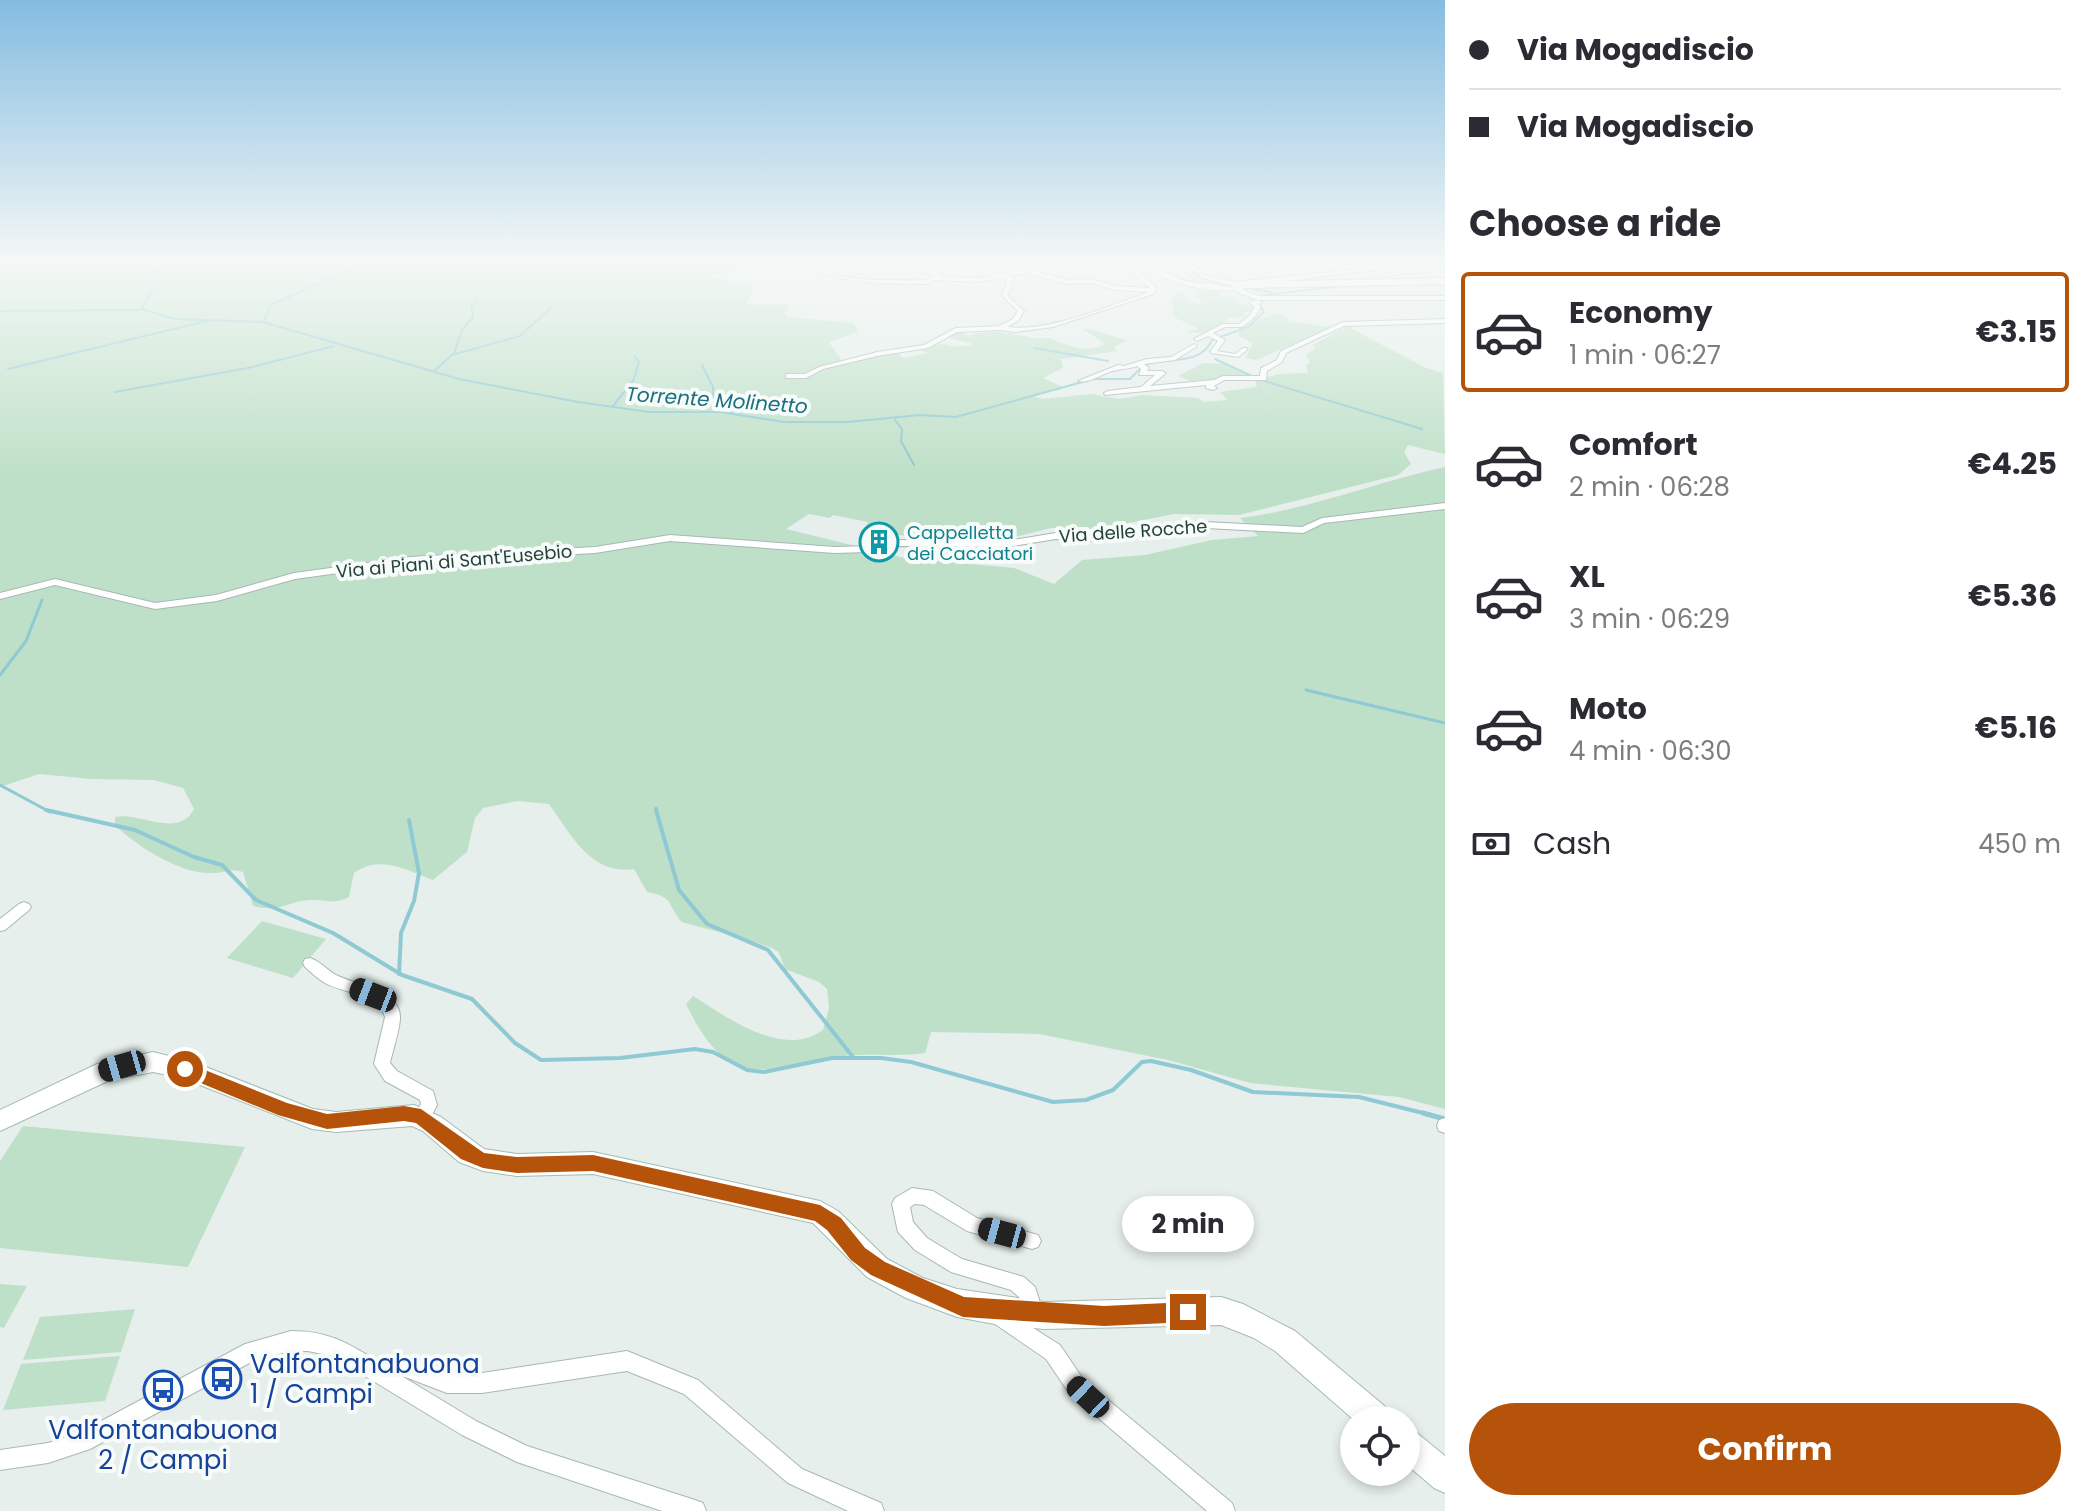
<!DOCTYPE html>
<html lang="en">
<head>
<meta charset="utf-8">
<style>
	:root { --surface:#fff; --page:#f7f7f7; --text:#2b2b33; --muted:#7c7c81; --line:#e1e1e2; --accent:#b45309 }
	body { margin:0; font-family:Poppins,sans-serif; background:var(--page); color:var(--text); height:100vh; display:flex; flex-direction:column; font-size:30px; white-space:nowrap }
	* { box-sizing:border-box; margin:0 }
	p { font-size:26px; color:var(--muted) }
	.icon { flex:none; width:44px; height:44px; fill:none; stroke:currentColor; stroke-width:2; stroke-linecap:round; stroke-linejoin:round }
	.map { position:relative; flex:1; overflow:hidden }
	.side { display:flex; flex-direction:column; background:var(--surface); width:640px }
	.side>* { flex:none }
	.top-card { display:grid; align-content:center; height:176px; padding:0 24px; background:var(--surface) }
	.tools { position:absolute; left:1340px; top:1406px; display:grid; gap:16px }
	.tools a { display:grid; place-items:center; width:80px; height:80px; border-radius:50%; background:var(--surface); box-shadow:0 4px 12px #0003; font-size:40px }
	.end { position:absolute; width:36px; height:36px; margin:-18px; border:10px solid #b45309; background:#fff; box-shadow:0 0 0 4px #fff }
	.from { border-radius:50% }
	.bubble { position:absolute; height:56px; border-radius:28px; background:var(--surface); box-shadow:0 4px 12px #0003; font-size:26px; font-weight:700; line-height:56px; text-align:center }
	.car { position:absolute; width:24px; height:48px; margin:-24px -12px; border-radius:10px; box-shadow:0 0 6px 2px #0007; background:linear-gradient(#222 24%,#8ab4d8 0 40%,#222 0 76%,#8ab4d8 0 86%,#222 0) }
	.top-card b { display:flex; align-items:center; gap:28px; height:76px; font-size:30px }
	.top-card b+b { border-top:2px solid var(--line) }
	.top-card i { width:20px; height:20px; background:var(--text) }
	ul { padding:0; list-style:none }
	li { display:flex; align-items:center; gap:24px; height:120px; margin:0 16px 12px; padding:0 8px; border:4px solid transparent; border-radius:8px }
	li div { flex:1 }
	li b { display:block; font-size:30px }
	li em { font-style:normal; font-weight:700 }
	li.active { border-color:var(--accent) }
	li>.icon { width:72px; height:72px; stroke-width:1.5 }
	h2 { padding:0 24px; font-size:36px; line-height:96px }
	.pay { display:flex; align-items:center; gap:20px; height:88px; padding:0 24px; font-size:30px }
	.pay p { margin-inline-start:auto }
	.action { display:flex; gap:16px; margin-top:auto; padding:16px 24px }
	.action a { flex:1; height:92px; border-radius:48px; background:var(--accent); color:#fff; font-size:32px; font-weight:700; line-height:92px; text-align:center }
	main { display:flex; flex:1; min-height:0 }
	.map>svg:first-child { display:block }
	.green { fill:#bfe0c8 }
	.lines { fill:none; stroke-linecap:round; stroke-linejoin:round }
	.stream-far3 { stroke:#8ec9d4; stroke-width:2 }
	.stream-far2 { stroke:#8ec9d4; stroke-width:3 }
	.stream-far1 { stroke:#8ec9d4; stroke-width:4 }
	.stream { stroke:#8ec9d4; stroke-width:5 }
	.street-casing { stroke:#a8b8b2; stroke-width:2 }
	.secondary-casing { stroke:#a4bbb3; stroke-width:2 }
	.street { fill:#fff; fill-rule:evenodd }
	.secondary { fill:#fff; fill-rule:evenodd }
	.route { fill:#b45309 }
	.labels { text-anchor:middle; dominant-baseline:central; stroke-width:8; stroke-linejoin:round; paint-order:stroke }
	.far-street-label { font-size:18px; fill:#24423a; stroke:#f7fbf9 }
	.far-culture-label { font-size:18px; fill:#0d838f; stroke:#f7fbf9; text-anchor:start }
	.far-water-label { font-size:20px; font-style:italic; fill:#1c6f80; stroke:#f7fbf9 }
	.near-transit-label { font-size:26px; fill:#164399; stroke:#f7fbf9; text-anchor:start }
</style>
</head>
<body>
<main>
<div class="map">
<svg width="1445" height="1511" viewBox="0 0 1445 1511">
	<rect width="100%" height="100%" fill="#e6efeb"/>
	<g class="green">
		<path d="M 0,263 L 730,263 L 741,268 L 709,277 L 752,286 L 752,295 L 746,304 L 789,305 L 785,314 L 788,317 L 853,323 L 858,332 L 829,342 L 844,364 L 897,352 L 903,358 L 928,353 L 919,349 C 947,337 949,352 973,344 L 950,338 L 953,336 L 948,335 L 959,330 L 968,336 C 992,328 1009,333 1034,338 C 1040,339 1046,336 1052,339 C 1069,346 1087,354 1105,344 L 1083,329 C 1102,330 1110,337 1128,340 L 1114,347 L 1117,351 L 1061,359 L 1063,368 L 1043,378 L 1065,388 L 1033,396 L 1043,399 L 1091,394 L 1119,399 L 1142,395 L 1198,398 L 1204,402 L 1227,400 L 1220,392 L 1257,387 L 1255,381 L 1278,374 L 1308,373 L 1306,365 L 1310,362 L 1306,355 L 1315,349 L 1313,345 L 1347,326 L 1424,367 L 1443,373 L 1445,454 L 1408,445 L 1404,452 L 1411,464 L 1398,475 L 1239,515 L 1174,514 L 1098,529 L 1051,528 L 1019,536 L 952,540 L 864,532 L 868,522 L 833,515 L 830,518 L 809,514 L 786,529 L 905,558 L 1014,568 L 1054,584 L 1082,560 L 1145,555 L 1212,540 L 1258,536 L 1240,518 C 1311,509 1376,482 1445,467 L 1445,1109 L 1399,1097 L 1250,1083 L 1168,1060 L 1039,1034 L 931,1032 L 925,1053 C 898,1057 871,1053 844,1056 C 763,1068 730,1095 686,1004 L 693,996 C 728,1018 783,1059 823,1030 L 829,1008 L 827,989 L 819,982 L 785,969 C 782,963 782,957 778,952 C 772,944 697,927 682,922 C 666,905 676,897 647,892 L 634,869 C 591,876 570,833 549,804 L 517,801 L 483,808 L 475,818 L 467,852 L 433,880 C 407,870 380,854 354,873 L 349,897 C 336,905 325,899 311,900 C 286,901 283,913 253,906 L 243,872 C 230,868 225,873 212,873 C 182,875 136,846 115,825 L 115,817 C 139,812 179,839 194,809 L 183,788 L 154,780 L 92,779 L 39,774 L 0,787 Z"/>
		<polygon points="1194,290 1217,292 1223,298 1230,299 1228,294 1231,294 1237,303 1254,307 1253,311 1241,313 1249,316 1229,318 1211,333 1186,332 1199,329 1174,317 1171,298 1175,297 1174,293 1183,292 1189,302 1202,304"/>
		<polygon points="1277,313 1285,316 1289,322 1333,327 1256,360 1245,358 1253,343 1239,336 1238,328"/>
		<polygon points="1216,359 1257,377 1191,381 1178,376 1203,363 1224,364"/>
		<polygon points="262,921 326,939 293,978 227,958"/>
		<polygon points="23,1126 245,1147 188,1267 0,1248 0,1161"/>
		<polygon points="0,1284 27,1286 4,1328 0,1327"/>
		<polygon points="135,1309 121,1352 23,1360 40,1317"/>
		<polygon points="120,1356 105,1401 3,1410 21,1364"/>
	</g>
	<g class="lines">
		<g class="stream-far3">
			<polyline points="1411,263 1427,266"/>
			<polyline points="1192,269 1195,276 1217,283"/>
			<polyline points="157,270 180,263"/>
			<polyline points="1245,288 1272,292"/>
			<polyline points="1263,295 1342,286"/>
			<path d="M 142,309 L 175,319 L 263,322 L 459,379 L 578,402 L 649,412 L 720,412 L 784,422 L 848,422 L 920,415 L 956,417 L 1093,379 L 1130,379 C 1134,375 1140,368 1145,365 C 1166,356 1200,367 1212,340 L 1248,327 L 1264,312 L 1259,303"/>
			<polyline points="142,309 158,278 152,263"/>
			<polyline points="0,311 140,310"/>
			<polyline points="264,321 271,305 357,266"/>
			<polyline points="1034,348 1108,361"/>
			<polyline points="452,355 520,336 551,308"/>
			<polyline points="1215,359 1254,377"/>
			<polyline points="702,365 713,387 713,398 729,406 732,414"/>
			<polyline points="8,369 207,321"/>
			<polyline points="434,371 454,353 462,330 473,317 471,306 478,301"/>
			<polyline points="1261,380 1422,429"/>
			<polyline points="115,392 248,368 334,346"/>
			<polyline points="612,407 633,381 639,362 635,357"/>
			<polyline points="895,420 902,429 901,441 914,465"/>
		</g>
		<g class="stream-far2">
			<polyline points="0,675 26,641 42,600"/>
			<polyline points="1306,690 1445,723"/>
			<polyline points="0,785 50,812"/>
			<polyline points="656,808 657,812"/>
		</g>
		<g class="stream-far1">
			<polyline points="46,810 135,830 194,857 222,865 256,900 333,933 402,975 472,999 515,1043 541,1060 620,1058 695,1049 713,1052 747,1070 764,1072 832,1058 881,1058 911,1062 1053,1102 1086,1100 1113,1090 1142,1062 1151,1061 1191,1070 1253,1092 1359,1097 1431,1115"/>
			<polyline points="656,810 679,890 707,924 768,950 853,1057"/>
			<polyline points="399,974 401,933 414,901 419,873 409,820"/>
		</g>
		<polyline class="stream" points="1423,1113 1445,1119"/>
		<g class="street-casing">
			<g id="street">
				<path d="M 798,263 C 813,263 827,272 841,276 C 869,282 898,280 926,280 L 932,276 L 940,277 L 884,263 L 894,263 L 943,274 L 941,277 L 978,278 L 993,276 L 947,263 L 957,263 L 1001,274 L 1028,269 L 1067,280 L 1091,279 L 1116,286 L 1150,288 L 1136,276 L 1132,263 C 1150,263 1168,276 1186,281 C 1202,285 1222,283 1235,289 C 1209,296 1162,279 1139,266 L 1141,274 L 1156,287 L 1156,291 L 1153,294 L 1053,327 L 1015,332 L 1000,330 L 957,332 L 928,348 L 877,356 L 823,369 L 806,378 L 786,378 L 786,374 L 805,374 L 819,367 L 877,352 L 924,345 L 956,328 L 999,326 L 1013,319 L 1018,311 L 1002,296 L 1007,279 L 1001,278 L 978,282 L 933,280 L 927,284 C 883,284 838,284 798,263 ZM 1028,273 L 1067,284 L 1091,283 L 1116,290 L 1149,292 C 1111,305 1047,333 1007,327 L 1018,321 L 1024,311 L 1008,296 L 1013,278 L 1009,276 Z"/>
				<polygon points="1159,263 1166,263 1194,279 1189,280"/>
				<path d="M 1179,263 C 1189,263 1198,266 1204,275 L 1234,282 L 1369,268 L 1290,266 L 1242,270 L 1217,263 L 1242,266 L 1282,263 L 1395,265 L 1398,267 L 1238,287 L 1200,277 L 1196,271 Z"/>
				<polygon points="1412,270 1410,273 1387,276 1384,274"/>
				<polygon points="1242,290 1259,296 1445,296 1445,300 1258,300 1240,293"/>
				<polygon points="1259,300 1262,302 1259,304 1261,306 1255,317 1242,327 1225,327 1213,333 1225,340 1217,351 1235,354 1243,348 1247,348 1247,350 1238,357 1211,353 1210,352 1218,341 1208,336 1197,341 1194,339 1222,324 1239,324 1250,315 1255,307 1250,303 1250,301"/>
				<path d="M 1445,319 L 1445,323 L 1344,326 L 1286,353 L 1282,362 L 1267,371 L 1266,380 L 1224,380 L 1214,386 L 1217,388 L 1213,390 L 1206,388 L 1206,385 L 1105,395 L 1104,393 L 1108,391 L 1141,387 L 1155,375 L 1139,375 L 1141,369 L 1137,366 C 1129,369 1125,368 1117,370 C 1103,372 1091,384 1078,381 L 1118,365 L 1124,366 L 1147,359 L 1171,357 L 1194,344 L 1197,346 L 1196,347 L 1175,360 L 1144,364 L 1149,368 L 1147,371 L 1162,371 L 1166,373 L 1150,386 L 1214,380 L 1223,376 L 1260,376 L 1261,368 L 1277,360 L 1281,351 L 1343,322 Z"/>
				<polygon points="1445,503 1445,509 1324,523 1303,533 1187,527 1092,541 1056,539 1007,547 895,546 868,552 835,553 670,541 595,553 411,563 295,579 217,601 155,609 55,585 0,599 0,593 55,579 155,603 216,595 294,573 411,557 595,547 670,535 835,547 868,546 895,540 1007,541 1056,533 1092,535 1187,521 1302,527 1322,518"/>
				<polygon points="24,902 29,904 31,907 29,910 5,930 0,931 0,919 19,904"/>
				<path d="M 310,958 C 320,961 327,970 336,975 C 355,985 402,990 400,1019 C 399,1033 393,1049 390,1063 L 397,1071 L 433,1091 L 437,1105 C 432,1115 427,1126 415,1122 L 413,1117 L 421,1104 L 420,1100 L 385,1081 L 374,1064 L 385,1017 C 379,994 343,993 325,983 C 318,979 311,972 305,967 L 303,963 L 305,959 Z"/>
				<polygon points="1445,1118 1445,1133 1439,1131 1437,1126 1439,1120"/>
				<polygon points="912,1188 933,1191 977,1218 1038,1235 1041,1241 1038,1247 1032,1249 967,1231 924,1205 915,1204 910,1207 913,1222 927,1238 962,1259 1024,1277 1035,1287 1037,1293 1043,1313 1040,1319 1033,1322 1026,1319 1020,1298 1011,1290 951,1272 915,1250 898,1232 892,1204 895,1198"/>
				<polygon points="1002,1308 1060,1345 1083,1379 1232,1503 1235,1511 1207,1511 1069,1393 1046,1359 995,1324 992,1317 995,1310"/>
				<path d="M 291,1331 C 331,1331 349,1344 382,1364 L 399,1353 L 447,1373 L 482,1373 L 627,1351 L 698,1380 L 802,1469 L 881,1503 L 884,1511 L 848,1511 L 788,1483 L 684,1394 L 627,1371 L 482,1393 L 447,1393 L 400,1375 L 476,1421 L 527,1446 L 695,1500 L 703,1503 L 706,1511 L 662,1511 L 517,1462 L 462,1435 L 332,1356 L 308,1351 L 291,1351 L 255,1360 L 90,1449 L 48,1463 L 0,1470 L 0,1450 L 48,1443 L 79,1433 L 245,1344 Z"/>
			</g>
		</g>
		<g class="secondary-casing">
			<g id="secondary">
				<polygon points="1445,278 1445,284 1242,288 1247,292 1242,295 1231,287 1238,282"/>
				<polygon points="153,1052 193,1062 313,1109 336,1112 414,1105 441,1117 484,1149 517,1154 593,1152 820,1201 838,1211 887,1259 923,1278 957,1289 1044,1302 1221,1297 1243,1304 1295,1331 1388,1409 1392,1420 1354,1420 1275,1351 1254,1338 1221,1325 1044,1329 1000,1325 957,1317 906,1298 867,1277 813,1223 593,1174 517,1176 483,1171 459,1162 423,1131 412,1126 336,1132 312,1129 182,1078 153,1072 110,1080 0,1131 0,1110 97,1064"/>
				<polygon points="1406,1428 1417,1433 1445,1456 1445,1493 1434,1488 1406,1464"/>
			</g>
		</g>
		<use href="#street" class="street"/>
		<use href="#secondary" class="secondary"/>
	</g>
	<linearGradient id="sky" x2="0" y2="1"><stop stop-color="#84bce0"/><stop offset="0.55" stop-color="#f4f8f6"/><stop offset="1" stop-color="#f4f8f6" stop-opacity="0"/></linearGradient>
	<rect width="1445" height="474" fill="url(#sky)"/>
	<polygon class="route" points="185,1062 287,1103 327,1114 404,1106 421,1109 484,1153 517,1157 593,1155 820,1205 841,1218 865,1248 885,1262 964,1297 1104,1306 1188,1302 1196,1305 1199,1312 1196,1319 1188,1322 1104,1326 963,1317 871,1275 851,1260 827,1230 815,1221 593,1171 517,1173 483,1168 461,1159 416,1123 404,1121 327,1129 278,1115 179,1074 177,1069"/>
	<defs>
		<g id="building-ring" transform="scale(2)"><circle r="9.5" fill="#f7fbf9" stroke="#0f9aa8" stroke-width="1.5"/><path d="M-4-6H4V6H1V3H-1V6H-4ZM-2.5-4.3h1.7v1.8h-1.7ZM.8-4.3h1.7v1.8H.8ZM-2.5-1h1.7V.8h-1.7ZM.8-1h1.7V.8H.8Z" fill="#0f9aa8"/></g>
		<g id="bus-ring" transform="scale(2)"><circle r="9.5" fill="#f7fbf9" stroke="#1a4fb4" stroke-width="1.5"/><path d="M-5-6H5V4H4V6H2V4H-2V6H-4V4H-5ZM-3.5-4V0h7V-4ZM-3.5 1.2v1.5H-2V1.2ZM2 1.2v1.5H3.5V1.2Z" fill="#1a4fb4"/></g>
	</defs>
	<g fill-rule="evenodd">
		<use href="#building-ring" x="879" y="542"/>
		<use href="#bus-ring" x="222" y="1379"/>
		<use href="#bus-ring" x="163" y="1390"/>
	</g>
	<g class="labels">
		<g class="far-street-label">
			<text transform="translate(1133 531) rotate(-4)">Via delle Rocche</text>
			<text transform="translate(454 561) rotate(-5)">Via ai Piani di Sant'Eusebio</text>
		</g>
		<g class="far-culture-label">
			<text x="907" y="532">Cappelletta<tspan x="907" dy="21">dei Cacciatori</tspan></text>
		</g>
		<g class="far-water-label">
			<text transform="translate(717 400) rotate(4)">Torrente Molinetto</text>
		</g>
		<g class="near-transit-label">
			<text x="250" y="1364">Valfontanabuona<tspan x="250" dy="30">1 / Campi</tspan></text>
			<text x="163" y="1430" text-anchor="middle">Valfontanabuona<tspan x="163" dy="30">2 / Campi</tspan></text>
		</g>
	</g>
</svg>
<div class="tools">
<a><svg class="icon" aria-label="locate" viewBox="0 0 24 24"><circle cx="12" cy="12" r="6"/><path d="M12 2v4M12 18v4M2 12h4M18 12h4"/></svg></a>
</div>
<i class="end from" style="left:185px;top:1069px"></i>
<i class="end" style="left:1188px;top:1312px"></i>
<div class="bubble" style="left:1122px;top:1196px;width:132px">2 min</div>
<i class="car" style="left:373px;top:995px;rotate:291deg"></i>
<i class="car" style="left:122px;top:1066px;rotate:254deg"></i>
<i class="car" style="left:1002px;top:1233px;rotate:285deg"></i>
<i class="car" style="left:1088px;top:1397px;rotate:313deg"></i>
</div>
<section class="side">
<div class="top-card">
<b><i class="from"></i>Via Mogadiscio</b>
<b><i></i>Via Mogadiscio</b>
</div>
<h2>Choose a ride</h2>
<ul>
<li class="active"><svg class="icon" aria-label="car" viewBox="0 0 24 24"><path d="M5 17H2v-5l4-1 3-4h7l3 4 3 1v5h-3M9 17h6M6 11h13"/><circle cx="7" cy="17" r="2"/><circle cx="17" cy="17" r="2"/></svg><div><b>Economy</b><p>1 min · 06:27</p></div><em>€3.15</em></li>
<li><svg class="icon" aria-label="car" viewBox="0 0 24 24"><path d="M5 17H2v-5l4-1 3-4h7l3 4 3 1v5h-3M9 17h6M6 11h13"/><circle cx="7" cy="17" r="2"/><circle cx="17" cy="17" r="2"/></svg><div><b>Comfort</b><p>2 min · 06:28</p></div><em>€4.25</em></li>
<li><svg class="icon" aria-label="car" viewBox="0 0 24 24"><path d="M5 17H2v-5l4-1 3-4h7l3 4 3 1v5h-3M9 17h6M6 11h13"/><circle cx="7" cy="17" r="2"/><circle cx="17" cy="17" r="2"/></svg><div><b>XL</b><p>3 min · 06:29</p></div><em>€5.36</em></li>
<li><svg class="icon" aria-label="car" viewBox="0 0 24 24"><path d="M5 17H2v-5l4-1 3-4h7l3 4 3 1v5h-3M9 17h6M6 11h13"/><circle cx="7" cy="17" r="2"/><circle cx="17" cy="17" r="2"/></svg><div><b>Moto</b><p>4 min · 06:30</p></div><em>€5.16</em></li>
</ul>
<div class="pay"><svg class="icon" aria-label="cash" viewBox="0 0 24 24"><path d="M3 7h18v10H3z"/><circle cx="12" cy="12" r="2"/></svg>Cash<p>450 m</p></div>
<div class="action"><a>Confirm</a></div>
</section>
</main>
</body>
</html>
